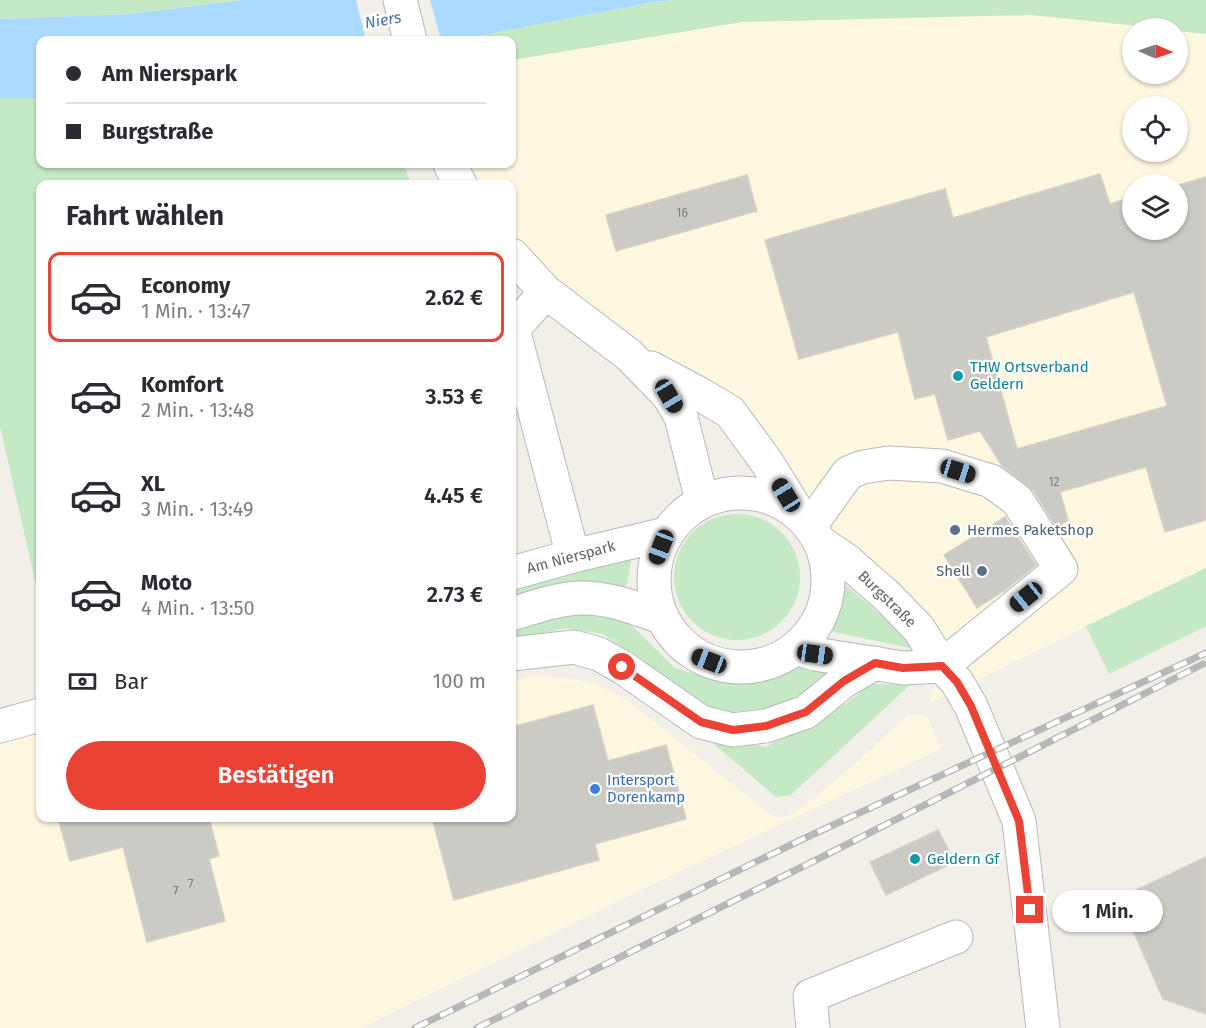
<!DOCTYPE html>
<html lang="de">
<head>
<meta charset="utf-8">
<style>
	:root { --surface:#fff; --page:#f7f7f7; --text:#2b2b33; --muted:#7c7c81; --line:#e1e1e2; --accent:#ea4335 }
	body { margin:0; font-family:"Fira Sans",sans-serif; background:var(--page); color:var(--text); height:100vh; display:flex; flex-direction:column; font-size:22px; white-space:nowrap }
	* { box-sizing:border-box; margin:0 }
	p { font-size:20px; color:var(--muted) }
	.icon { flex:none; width:33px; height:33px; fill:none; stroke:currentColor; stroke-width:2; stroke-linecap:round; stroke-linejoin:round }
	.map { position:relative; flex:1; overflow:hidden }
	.side { position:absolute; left:36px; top:180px; width:480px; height:642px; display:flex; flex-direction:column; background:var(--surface); border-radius:12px; box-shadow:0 2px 4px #0004 }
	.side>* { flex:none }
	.guide { position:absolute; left:36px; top:36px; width:480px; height:132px; border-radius:12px; box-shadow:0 2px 4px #0004; display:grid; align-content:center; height:132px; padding:0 30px; background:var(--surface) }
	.needle { width:39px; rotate:92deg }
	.fabs { position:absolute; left:1122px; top:18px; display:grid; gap:12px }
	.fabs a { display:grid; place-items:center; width:66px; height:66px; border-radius:50%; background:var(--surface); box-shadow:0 2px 4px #0004; font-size:30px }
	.end { position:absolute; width:27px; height:27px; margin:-14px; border:8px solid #ea4335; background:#fff; box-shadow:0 0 0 3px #fff }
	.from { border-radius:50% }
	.bubble { position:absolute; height:42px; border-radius:21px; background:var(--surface); box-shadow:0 2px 4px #0004; font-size:20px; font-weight:600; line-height:42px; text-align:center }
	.car { position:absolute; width:18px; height:36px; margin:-18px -9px; border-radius:8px; box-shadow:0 0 4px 2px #0007; background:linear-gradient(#222 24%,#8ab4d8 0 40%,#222 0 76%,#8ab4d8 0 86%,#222 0) }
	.guide b { display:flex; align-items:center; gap:21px; height:57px; font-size:22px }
	.guide b+b { border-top:2px solid var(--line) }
	.guide i { width:15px; height:15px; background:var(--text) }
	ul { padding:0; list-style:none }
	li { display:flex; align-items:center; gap:18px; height:90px; margin:0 12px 9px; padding:0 18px; border:3px solid transparent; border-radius:12px }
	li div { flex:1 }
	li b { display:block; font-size:22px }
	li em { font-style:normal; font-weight:600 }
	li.active { border-color:var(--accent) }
	li>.icon { width:54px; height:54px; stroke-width:1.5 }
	h2 { padding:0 30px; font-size:27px; line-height:72px }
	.pay { display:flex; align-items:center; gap:15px; height:66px; padding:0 30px; font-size:22px }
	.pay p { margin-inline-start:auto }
	.action { display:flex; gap:12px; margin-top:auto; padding:12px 30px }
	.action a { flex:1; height:69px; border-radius:36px; background:var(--accent); color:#fff; font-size:24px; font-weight:600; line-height:69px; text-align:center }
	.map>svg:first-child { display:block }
	.commercial { fill:#fef7e0; fill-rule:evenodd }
	.green { fill:#c5e8c5 }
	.water { fill:#aadaff }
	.pier { fill:#f1efe8 }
	.building { fill:#cccac5; stroke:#d6d1c6; stroke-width:1.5; fill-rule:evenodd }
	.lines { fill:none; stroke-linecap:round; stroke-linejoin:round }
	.minor-casing { stroke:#b5b8bc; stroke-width:35 }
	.minor { stroke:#fff; stroke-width:33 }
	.rail-casing { stroke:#b6b7b8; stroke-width:7 }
	.rail { stroke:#fff; stroke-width:4.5; stroke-dasharray:14; stroke-linecap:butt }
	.route { stroke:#ea4335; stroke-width:8 }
	.culture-dot { fill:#0f9aa8; stroke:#fff; stroke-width:2 }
	.service-dot { fill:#5c6f8a; stroke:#fff; stroke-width:2 }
	.shop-dot { fill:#3f7fe0; stroke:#fff; stroke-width:2 }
	.labels { text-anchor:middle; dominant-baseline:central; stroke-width:4.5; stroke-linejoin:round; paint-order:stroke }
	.number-label { font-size:12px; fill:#7a7d7f }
	.culture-label { font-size:15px; fill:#0d838f; stroke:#fff; text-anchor:start }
	.service-label { font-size:15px; fill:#4e5e75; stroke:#fff; text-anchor:start }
	.street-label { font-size:15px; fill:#5f6368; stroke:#fff }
	.shop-label { font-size:15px; fill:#366cbe; stroke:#fff; text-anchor:start }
	.water-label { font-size:16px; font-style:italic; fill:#4174aa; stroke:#fff }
</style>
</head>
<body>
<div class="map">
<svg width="1206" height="1028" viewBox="0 0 1206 1028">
	<rect width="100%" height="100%" fill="#f1efe8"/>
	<g class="commercial">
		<path d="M 1032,15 L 1157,28 L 1132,28 L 1132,74 L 1178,74 L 1178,31 L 1206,34 L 1206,568 L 928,704 L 942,666 L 766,461 L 512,255 L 512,184 L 460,184 L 450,164 L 512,164 L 512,60 L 742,22 ZM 1132,106 L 1178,106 L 1178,152 L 1132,152 ZM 1132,184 L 1178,184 L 1178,230 L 1132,230 Z"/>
		<polygon points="527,677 550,677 576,680 597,685 616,694 631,703 768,813 776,817 783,817 790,815 813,799 854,765 907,716 918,715 928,718 941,749 645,888 361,1028 0,1028 0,726 40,715 40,818 512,818 512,681"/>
	</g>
	<g class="green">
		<polygon points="0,0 243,0 130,14 0,19"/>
		<polygon points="676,0 1206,0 1206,34 1178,31 1178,28 1157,28 1032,15 742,22 512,60 512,40 458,40 653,2"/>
		<polygon points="0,98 40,98 40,164 404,164 411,184 40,184 40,603 0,426"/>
		<circle cx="737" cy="577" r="63"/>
		<polygon points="632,554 627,584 616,593 512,602 512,581"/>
		<polygon points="1206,568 1206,626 1109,674 1086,626"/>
		<polygon points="843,583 913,642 910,648 830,631"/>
		<polygon points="597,608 630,624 675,668 729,684 769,678 800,660 836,673 784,709 739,714 694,702 635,655 603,634 565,628 512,640 512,623"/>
		<polygon points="871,684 910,685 791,795 776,797 702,734 766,747 847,703"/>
	</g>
	<polygon class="water" points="243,0 676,0 653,2 458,40 40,40 40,98 0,98 0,19 130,14"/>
	<polygon class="pier" points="356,0 430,0 441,40 366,40"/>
	<g class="building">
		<path d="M 1100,174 L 1110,204 L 1132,197 L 1132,230 L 1178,230 L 1178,185 L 1206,177 L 1206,520 L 1165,532 L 1146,467 L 1060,492 L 1068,520 L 1057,528 L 1033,490 L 1002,466 L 980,431 L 948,440 L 935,394 L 915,399 L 898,332 L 799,359 L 765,240 L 945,189 L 953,218 ZM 1134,292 L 1167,406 L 1017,449 L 986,337 Z"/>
		<polygon points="747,175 757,211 616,251 606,215"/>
		<polygon points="1005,517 1036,565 1004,591 977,608 944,555"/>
		<polygon points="593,705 608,761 666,745 686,819 595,844 599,860 454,900 432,818 512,818 512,727"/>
		<polygon points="58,818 209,818 219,856 209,859 225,921 147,942 123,847 70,861"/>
		<polygon points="938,830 955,862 886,895 870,862"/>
		<polygon points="1206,857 1206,1014 1163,999 1119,898"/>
	</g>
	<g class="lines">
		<g class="minor-casing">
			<g id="minor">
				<polyline points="400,0 410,40"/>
				<polyline points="450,164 460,184"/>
				<polyline points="512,255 546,292 629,355 669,396 681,417 702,501"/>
				<polyline points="546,292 513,329 573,556"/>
				<polyline points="651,368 698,393 730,412 766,461 797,511"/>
				<circle cx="741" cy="580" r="87"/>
				<polyline points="810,526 848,473 863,467 889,463 942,466 991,481 1017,500 1061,569 942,666"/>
				<polyline points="821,543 846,560 887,596 919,629 942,666 957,682 971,706 1019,821 1043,1028"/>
				<polyline points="512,573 573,556 666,534"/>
				<path d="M 512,614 C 534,607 557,599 580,598 C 608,597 636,608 661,617"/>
				<polyline points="797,648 815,654 903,668 942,666"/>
				<polyline points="512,654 574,647 599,654 622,667 701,722 733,730 766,726 806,712 844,681 875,663"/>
				<polyline points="0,726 40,715"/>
				<polyline points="813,1028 810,996 956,937"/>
			</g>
		</g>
		<use href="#minor" class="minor"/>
		<g class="rail-casing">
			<g id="rail">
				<polyline points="415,1028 805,838 1206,653"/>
				<polyline points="477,1028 816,860 1203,664"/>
			</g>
		</g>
		<use href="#rail" class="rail"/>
	</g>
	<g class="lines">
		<polyline class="route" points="622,667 701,722 733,730 766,726 806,712 844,681 875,663 903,668 942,666 957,682 971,706 1019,821 1030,910"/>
	</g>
	<g class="culture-dot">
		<circle cx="958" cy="376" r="6"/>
		<circle cx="915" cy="859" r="6"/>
	</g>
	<g class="service-dot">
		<circle cx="955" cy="530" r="6"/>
		<circle cx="982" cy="571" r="6"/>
	</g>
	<circle class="shop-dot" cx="595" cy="789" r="6"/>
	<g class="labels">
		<g class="number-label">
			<text x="682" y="213">16</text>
			<text x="1054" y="482">12</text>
			<text x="191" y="884">7</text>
			<text x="176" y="891">7</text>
		</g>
		<g class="culture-label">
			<text x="970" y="367">THW Ortsverband<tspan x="970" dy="17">Geldern</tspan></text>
			<text x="927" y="859">Geldern Gf</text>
		</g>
		<g class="service-label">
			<text x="967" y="530">Hermes Paketshop</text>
			<text x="970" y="571" text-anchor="end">Shell</text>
		</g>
		<g class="street-label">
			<text transform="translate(571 557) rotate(-15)">Am Nierspark</text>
			<text transform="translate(887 599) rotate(44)">Burgstraße</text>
		</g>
		<g class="shop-label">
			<text x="607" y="780">Intersport<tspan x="607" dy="17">Dorenkamp</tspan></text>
		</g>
		<g class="water-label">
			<text transform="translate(383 20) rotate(-10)">Niers</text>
		</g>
	</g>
</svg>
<div class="fabs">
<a><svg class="needle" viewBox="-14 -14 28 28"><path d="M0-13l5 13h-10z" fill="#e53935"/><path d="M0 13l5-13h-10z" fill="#7c7c81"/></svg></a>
<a><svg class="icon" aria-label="locate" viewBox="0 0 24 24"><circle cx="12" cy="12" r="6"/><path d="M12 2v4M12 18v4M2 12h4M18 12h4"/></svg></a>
<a><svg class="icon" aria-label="layers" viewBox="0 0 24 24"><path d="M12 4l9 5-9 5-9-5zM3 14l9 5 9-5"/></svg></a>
</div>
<i class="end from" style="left:622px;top:667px"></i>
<i class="end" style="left:1030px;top:910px"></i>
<div class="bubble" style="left:1052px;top:890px;width:111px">1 Min.</div>
<i class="car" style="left:669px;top:396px;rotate:149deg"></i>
<i class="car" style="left:958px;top:471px;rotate:107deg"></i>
<i class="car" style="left:786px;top:495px;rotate:328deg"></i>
<i class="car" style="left:661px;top:547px;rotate:201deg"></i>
<i class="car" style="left:1026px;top:597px;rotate:231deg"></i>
<i class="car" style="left:815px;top:654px;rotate:98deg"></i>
<i class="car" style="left:709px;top:661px;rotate:291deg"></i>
<div class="guide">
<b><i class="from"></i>Am Nierspark</b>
<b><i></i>Burgstraße</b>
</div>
<section class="side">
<h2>Fahrt wählen</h2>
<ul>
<li class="active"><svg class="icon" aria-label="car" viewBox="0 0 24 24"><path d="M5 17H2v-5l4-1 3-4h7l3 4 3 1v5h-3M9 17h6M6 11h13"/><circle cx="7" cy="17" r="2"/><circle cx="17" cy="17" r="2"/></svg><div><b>Economy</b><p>1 Min. · 13:47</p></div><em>2.62 €</em></li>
<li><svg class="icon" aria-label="car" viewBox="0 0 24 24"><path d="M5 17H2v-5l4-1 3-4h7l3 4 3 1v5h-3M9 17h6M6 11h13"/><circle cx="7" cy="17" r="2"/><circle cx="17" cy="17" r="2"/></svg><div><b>Komfort</b><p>2 Min. · 13:48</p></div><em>3.53 €</em></li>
<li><svg class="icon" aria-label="car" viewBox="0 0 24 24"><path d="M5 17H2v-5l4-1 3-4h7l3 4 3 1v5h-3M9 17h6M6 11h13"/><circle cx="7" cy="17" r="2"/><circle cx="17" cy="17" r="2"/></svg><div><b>XL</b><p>3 Min. · 13:49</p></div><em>4.45 €</em></li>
<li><svg class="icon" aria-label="car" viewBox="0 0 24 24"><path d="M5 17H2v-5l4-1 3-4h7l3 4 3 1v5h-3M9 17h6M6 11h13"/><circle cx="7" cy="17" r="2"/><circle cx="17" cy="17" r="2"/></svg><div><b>Moto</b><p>4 Min. · 13:50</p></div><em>2.73 €</em></li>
</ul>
<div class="pay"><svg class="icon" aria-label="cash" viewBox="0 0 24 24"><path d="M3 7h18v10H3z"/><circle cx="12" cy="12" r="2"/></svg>Bar<p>100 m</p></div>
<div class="action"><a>Bestätigen</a></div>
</section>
</div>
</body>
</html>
